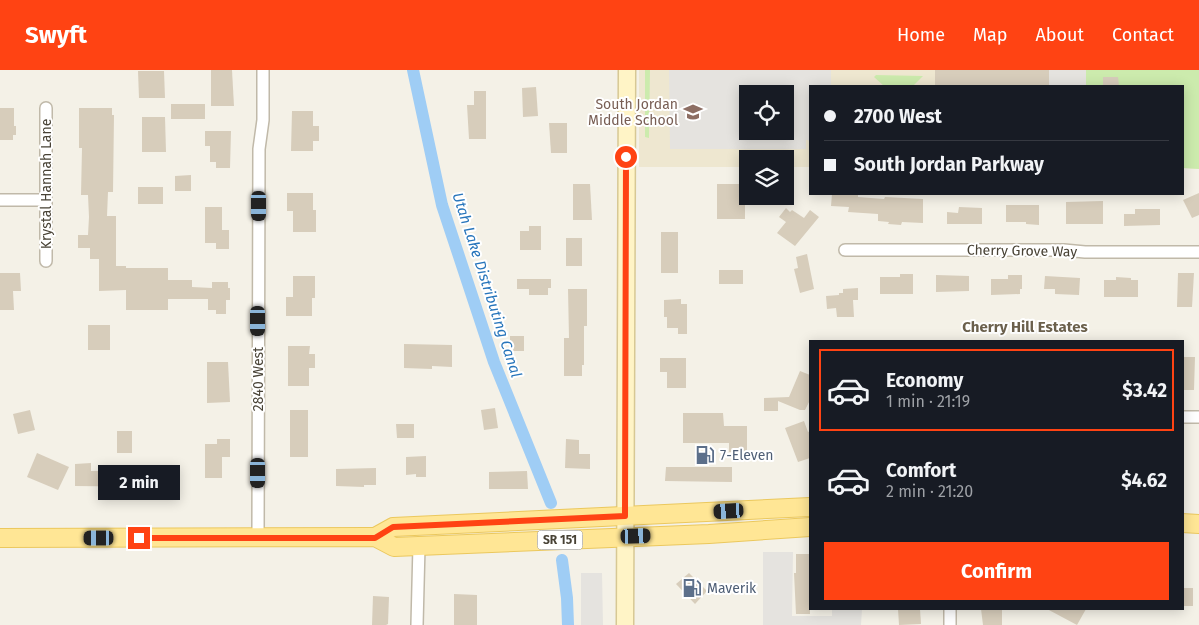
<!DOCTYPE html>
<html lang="en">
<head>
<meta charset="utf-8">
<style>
	:root { --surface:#171b24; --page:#20242c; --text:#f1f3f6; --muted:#9ea1a6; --line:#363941; --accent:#ff4313 }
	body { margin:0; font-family:"Fira Sans",sans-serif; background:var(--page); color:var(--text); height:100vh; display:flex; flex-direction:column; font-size:19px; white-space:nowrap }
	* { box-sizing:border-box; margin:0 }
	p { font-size:16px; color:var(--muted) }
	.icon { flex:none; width:28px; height:28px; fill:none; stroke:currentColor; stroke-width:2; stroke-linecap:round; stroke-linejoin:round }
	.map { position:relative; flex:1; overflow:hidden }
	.details { position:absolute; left:809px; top:270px; width:375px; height:270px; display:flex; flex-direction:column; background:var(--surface); border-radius:0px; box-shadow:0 2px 12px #0003 }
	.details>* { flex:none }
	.guide { position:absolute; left:809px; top:15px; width:375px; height:110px; border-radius:0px; box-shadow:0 2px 12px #0003; display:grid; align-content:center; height:110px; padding:0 15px; background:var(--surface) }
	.tools { position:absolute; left:739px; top:15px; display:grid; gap:10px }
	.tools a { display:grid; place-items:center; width:55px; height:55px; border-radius:0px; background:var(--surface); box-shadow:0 2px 12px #0003; font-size:25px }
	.end { position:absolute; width:22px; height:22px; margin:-11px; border:6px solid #ff4313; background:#fff; box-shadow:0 0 0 2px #fff }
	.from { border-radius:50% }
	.bubble { position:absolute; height:35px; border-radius:0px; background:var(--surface); box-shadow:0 2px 12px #0003; font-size:16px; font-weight:700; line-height:35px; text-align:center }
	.car { position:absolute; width:15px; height:30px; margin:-15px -8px; border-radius:6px; box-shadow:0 0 4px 1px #0007; background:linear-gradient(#222 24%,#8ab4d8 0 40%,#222 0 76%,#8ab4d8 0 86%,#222 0) }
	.guide b { display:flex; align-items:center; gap:18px; height:48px; font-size:19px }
	.guide b+b { border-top:1px solid var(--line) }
	.guide i { width:12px; height:12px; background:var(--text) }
	ul { padding:9px 0 0; list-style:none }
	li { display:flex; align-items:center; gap:15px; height:82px; margin:0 10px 8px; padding:0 5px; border:2px solid transparent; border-radius:0px }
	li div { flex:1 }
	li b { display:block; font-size:19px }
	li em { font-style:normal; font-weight:700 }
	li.selected { border-color:var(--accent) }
	li>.icon { width:45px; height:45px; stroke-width:1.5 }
	.cta { display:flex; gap:10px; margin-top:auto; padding:10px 15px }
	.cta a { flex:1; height:58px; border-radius:0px; background:var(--accent); color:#fff; font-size:20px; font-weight:700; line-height:58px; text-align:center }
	header { display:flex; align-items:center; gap:30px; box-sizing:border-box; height:70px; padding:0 25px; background:var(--accent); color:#fff }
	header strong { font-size:24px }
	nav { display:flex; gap:28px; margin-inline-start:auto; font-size:18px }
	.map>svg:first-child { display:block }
	.education { fill:#eee7d0; fill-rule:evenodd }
	.green { fill:#ccebad }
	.parking { fill:#e5e3df; fill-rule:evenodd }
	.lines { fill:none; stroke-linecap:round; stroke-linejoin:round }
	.canal { stroke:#9fcdf5; stroke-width:12 }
	.building { fill:#d7cdbb }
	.street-casing { stroke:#c0b9a9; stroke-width:14 }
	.secondary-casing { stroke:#d7c894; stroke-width:19 }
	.primary-casing { stroke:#ebc85e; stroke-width:20 }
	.street { stroke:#fff; stroke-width:11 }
	.secondary { stroke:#fff4c6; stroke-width:16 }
	.primary { stroke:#ffe695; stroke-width:18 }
	.route { stroke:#ff4313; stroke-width:6 }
	.labels { text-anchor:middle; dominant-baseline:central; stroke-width:4; stroke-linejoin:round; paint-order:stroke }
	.shield { fill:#fff; stroke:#7f7b72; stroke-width:1 }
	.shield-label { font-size:12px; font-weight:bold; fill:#484235 }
	.education-label { font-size:14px; fill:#785e54; stroke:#fff; text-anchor:end }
	.street-label { font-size:14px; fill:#484235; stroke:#fff }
	.service-label { font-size:14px; fill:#4e5e75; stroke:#fff; text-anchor:start }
	.water-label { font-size:15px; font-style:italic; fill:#2775bb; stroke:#fff }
	.neighbourhood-label { font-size:15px; font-weight:bold; fill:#6b604c; stroke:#fff }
</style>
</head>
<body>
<header>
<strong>Swyft</strong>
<nav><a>Home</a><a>Map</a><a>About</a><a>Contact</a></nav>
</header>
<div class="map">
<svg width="1199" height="555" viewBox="0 0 1199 555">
	<rect width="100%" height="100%" fill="#f4f1e7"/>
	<path class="education" d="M 639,0 L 1199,0 L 1199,99 L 1183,98 L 1182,16 L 810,16 L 810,97 L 785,97 L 785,89 L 748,89 L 747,97 L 639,97 ZM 748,24 L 785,24 L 785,61 L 748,61 Z"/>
	<g class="green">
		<polygon points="645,0 650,0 649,68 645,67"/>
		<polygon points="1086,0 1199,0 1199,99 1183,98 1182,16 1086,16"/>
		<polygon points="876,5 923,6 913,16 884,16 874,7"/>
	</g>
	<g class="parking">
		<path d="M 669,0 L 831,0 L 831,16 L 810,16 L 810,73 L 808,70 L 806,70 L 806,79 L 670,79 ZM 748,24 L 785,24 L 785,61 L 748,61 Z"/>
		<rect x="1049" y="0" width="37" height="16"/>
		<polygon points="763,482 793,482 792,546 832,546 832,539 862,539 861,555 763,555"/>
		<polygon points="581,503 602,503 603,555 581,555"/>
	</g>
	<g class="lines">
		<g class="canal">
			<polyline points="413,0 442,135 494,292 551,433"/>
			<polyline points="562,490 567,528 568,555"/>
		</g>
	</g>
	<g class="building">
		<polygon points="211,0 232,0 234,36 211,36"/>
		<rect x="935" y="0" width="114" height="16"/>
		<polygon points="138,1 164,1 165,28 139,28"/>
		<polygon points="1103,7 1118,7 1119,16 1103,16"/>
		<polygon points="536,17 538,46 523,47 522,18"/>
		<polygon points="474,21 486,21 486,69 469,69 467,35 474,35"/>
		<rect x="171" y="34" width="34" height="15"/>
		<polygon points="0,38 14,38 14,56 16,56 16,65 13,65 13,70 0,70"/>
		<polygon points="79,38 112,38 112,45 114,45 113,122 108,122 107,146 116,146 116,196 126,196 126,198 168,198 168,210 192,210 192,217 212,218 212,212 228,212 228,218 230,218 230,230 226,230 226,244 216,244 216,240 208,240 208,229 168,229 168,240 126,240 126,220 99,221 99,189 90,189 90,178 78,178 78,165 88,165 89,147 88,125 81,125 82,78 79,78"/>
		<polygon points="292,41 313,41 313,56 319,56 319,71 313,71 313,81 291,81"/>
		<polygon points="142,47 165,47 166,82 142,82"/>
		<polygon points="549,53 567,53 567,83 551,83"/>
		<polygon points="205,61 231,61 230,98 216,98 216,92 210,92 210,76 205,76"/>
		<polygon points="191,105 191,121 175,121 175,106"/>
		<polygon points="573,114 590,114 592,150 573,150"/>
		<rect x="717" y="114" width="28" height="35"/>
		<rect x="138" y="117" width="25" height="17"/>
		<polygon points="287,123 313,123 313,140 316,140 316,162 293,162 293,141 287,141"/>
		<polygon points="1199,123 1199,145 1192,148 1183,130"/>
		<polygon points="832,124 858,124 858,127 884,129 885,127 923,129 923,153 902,152 901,155 888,154 889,152 878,151 878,144 848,142 849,137 831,136"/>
		<polygon points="1103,131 1103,154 1066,154 1066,132"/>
		<polygon points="1006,135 1039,135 1039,155 1026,154 1026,152 1006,152"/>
		<polygon points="205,137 222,137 222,160 229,160 229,179 216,179 216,173 205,173"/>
		<polygon points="959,137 982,138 982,154 947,154 947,142 958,143"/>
		<polygon points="786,138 790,142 792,140 804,148 810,140 819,147 795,176 777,163 786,152 779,147"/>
		<polygon points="1135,139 1160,139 1160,155 1124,156 1124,144 1135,144"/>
		<polygon points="529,156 541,156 541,180 520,180 520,161 529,161"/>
		<rect x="661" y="162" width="17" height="41"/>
		<rect x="566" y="168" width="16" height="28"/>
		<polygon points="807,184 814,219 800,223 794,199 798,198 796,187"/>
		<rect x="719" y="200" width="24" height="14"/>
		<polygon points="0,203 20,203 21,221 13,221 14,240 0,240"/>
		<polygon points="1178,203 1194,203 1192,237 1177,237"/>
		<polygon points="900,204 913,204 913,224 880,224 880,207 900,207"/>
		<polygon points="936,205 969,206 969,221 936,222"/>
		<polygon points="1008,205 1022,205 1022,219 1020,219 1020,224 991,225 991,209 1008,209"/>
		<polygon points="293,206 315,206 315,228 312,228 312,246 286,246 286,227 293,227"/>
		<polygon points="1045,206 1080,208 1079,225 1055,224 1055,219 1044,219"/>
		<polygon points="1116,207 1131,208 1131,210 1138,210 1138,227 1104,227 1104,210 1116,210"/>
		<polygon points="517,209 551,209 551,218 548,218 548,225 529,225 529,219 517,219"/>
		<polygon points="858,218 858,230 853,230 854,247 837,247 836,238 827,239 826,226 839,225 839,223 843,223 843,219"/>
		<polygon points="568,219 587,219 587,256 584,256 584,295 582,295 582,306 564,306 564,268 569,268"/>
		<polygon points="681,229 681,234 687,234 687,264 678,264 678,258 667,258 667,247 664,247 664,230"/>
		<rect x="88" y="255" width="22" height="25"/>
		<rect x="510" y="266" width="14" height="15"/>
		<polygon points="404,274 452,275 452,297 432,296 432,299 404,298"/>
		<polygon points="288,276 310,276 309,284 315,284 315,298 309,298 309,316 288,316"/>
		<polygon points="1182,287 1195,287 1194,320 1182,320"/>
		<polygon points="660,288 686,288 686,318 667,318 667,302 660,302"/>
		<polygon points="207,292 228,292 230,332 207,333"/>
		<polygon points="800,301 810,305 810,330 805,340 800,340 778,331 778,341 764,341 764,328 789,327"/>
		<polygon points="495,338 498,358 484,360 481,340"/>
		<polygon points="30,340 35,360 18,364 13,344"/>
		<rect x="290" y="340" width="18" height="47"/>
		<polygon points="683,343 723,343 724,356 747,356 747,382 729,382 729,373 683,373"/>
		<polygon points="804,351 808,362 810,361 810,388 798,392 785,358"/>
		<polygon points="396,354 414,354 414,368 397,368"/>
		<rect x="117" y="361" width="15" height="22"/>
		<polygon points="217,369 230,369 230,387 222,387 222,408 205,408 205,374 217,374"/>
		<polygon points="566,369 579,370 579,384 590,384 590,399 565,398"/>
		<polygon points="37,383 69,397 58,420 27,407"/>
		<polygon points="426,386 426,407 416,407 416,404 406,405 406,387"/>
		<polygon points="91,393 91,401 160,400 160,417 75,416 75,394"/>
		<polygon points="666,397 732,397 732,412 665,411"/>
		<polygon points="376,398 376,415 364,415 364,417 336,416 336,399"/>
		<polygon points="527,401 528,419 489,419 489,402"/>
		<polygon points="796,484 810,484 810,544 796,544 794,503 796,503"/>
		<polygon points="689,503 707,521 695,534 676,514"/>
		<rect x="1182" y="518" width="11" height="18"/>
		<polygon points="454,524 477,525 477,555 454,555"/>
		<polygon points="373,526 389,527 388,554 386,555 372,555"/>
		<polygon points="898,539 920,539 921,554 899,555"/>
		<polygon points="981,539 1002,539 1002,555 983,555"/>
		<polygon points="1047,539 1086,539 1077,555"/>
	</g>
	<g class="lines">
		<g class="street-casing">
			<g id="street">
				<polyline points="0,130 46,130"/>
				<polyline points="845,180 1064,180 1085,182 1199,182"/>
				<polyline points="46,191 46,38"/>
				<polyline points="1182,347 1199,347"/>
				<polyline points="258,468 259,79 263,50 263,0"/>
				<polyline points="950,539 950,555"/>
				<polyline points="417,555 419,476"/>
			</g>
		</g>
		<g class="secondary-casing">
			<polyline id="secondary" points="625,555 627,0"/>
		</g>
		<g class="primary-casing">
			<g id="primary">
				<polyline points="1182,453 1199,454"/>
				<polyline points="375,467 393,457 810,437"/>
				<polyline points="0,468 375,467 394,477 709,464 810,457"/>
			</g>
		</g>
		<use href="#street" class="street"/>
		<use href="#secondary" class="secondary"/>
		<use href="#primary" class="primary"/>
	</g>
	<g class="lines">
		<polyline class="route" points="139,468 375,468 393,457 625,446 626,87"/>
	</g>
	<defs>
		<g id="school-bare" transform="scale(1.5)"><path d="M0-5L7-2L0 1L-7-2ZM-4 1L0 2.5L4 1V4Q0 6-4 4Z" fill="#8d6e63" stroke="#fff" stroke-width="2.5" paint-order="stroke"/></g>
		<g id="fuel-bare" transform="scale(1.5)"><path d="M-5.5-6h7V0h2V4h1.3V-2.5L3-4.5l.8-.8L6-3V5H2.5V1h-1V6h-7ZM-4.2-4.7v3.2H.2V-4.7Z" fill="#5c6f8a" stroke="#fff" stroke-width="2.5" paint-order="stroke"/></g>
	</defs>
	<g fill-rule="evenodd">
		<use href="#school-bare" x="693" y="42"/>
		<use href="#fuel-bare" x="705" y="385"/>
		<use href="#fuel-bare" x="692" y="518"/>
	</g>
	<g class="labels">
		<rect class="shield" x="537.5" y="460.5" width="45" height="19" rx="4"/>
		<g class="shield-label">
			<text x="560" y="470">SR 151</text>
		</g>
		<g class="education-label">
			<text x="678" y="34">South Jordan<tspan x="678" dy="16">Middle School</tspan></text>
		</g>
		<g class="street-label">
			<text transform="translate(46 114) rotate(-90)">Krystal Hannah Lane</text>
			<text transform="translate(1022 181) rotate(1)">Cherry Grove Way</text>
			<text transform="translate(258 309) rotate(-90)">2840 West</text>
		</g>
		<g class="service-label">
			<text x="720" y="385">7-Eleven</text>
			<text x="707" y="518">Maverik</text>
		</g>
		<g class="water-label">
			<text transform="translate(487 215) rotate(72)">Utah Lake Distributing Canal</text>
		</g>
		<g class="neighbourhood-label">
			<text x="1025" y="257">Cherry Hill Estates</text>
		</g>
	</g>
</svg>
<div class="tools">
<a><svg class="icon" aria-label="locate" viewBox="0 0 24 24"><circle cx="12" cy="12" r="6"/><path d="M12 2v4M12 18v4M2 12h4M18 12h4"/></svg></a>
<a><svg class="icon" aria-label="layers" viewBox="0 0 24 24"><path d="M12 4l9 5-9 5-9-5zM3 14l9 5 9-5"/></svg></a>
</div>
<i class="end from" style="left:626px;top:87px"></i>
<i class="end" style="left:139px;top:468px"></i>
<div class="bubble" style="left:98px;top:395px;width:82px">2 min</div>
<i class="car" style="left:259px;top:136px;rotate:180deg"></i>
<i class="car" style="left:258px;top:251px;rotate:180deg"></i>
<i class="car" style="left:258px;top:403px;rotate:180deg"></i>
<i class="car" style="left:729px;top:441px;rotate:267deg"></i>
<i class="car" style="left:636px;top:466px;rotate:88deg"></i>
<i class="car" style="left:99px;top:468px;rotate:270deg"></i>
<div class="guide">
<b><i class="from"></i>2700 West</b>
<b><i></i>South Jordan Parkway</b>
</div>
<section class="details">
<ul>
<li class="selected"><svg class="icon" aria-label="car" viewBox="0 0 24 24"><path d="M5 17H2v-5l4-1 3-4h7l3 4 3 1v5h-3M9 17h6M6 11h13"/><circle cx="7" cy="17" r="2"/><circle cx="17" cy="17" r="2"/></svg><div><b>Economy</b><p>1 min · 21:19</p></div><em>$3.42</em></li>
<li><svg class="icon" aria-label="car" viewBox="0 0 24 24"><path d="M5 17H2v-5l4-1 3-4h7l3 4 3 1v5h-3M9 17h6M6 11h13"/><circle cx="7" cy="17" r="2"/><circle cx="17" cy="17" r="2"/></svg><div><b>Comfort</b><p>2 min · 21:20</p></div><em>$4.62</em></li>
</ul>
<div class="cta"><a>Confirm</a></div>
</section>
</div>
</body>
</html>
